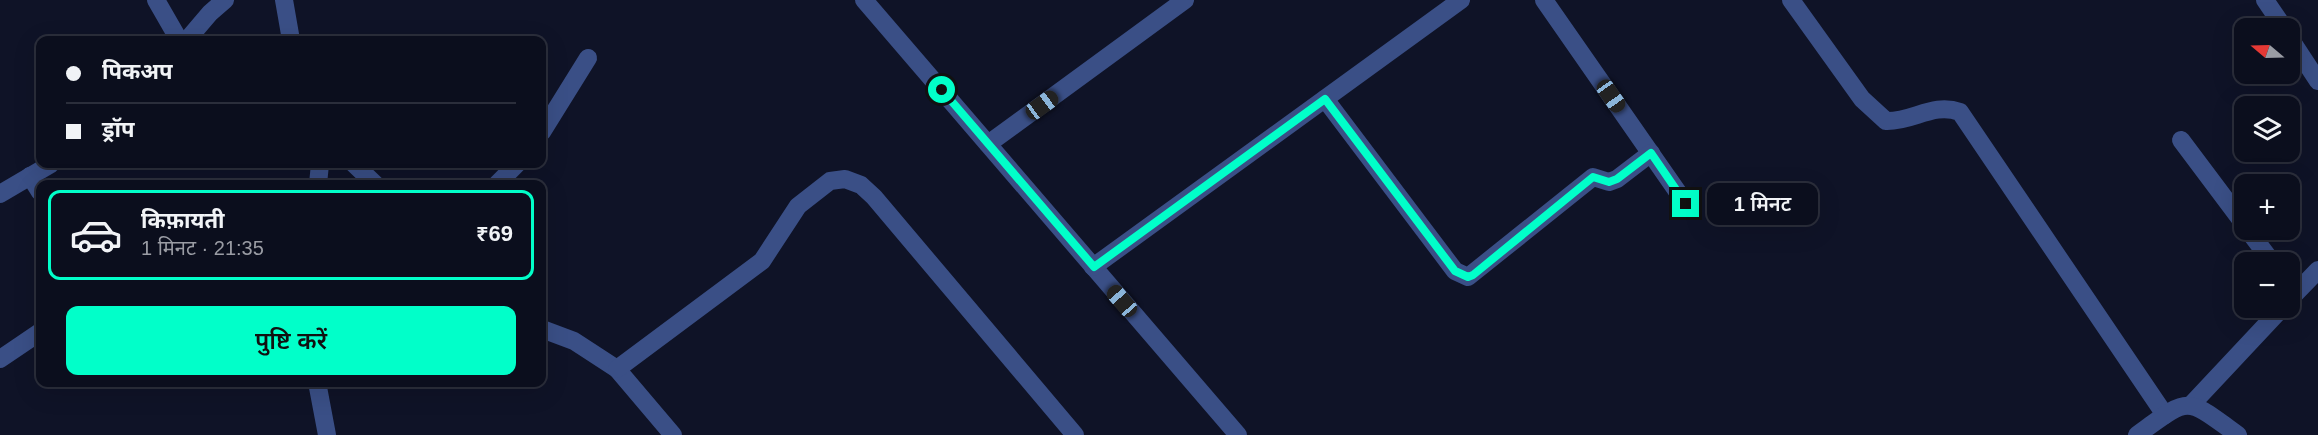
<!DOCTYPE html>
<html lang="hi">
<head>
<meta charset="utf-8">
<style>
	:root { --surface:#0b0e1d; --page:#141726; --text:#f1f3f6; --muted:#9a9ca4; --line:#2b2e3b; --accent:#01ffc9 }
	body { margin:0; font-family:Arial,"Noto Sans Devanagari",sans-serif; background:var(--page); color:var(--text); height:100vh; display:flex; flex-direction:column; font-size:22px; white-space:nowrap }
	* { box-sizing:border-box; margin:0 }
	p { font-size:20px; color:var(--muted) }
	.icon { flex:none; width:33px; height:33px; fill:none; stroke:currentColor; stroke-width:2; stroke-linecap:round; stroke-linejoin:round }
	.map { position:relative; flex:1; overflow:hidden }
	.drawer { position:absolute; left:36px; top:180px; width:510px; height:207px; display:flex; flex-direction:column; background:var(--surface); border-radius:12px; box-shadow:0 6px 24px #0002,0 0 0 2px var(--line) }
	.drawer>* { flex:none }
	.top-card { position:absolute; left:36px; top:36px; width:510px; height:132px; border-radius:12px; box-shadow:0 6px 24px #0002,0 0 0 2px var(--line); display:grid; align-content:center; height:132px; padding:0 30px; background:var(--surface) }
	.needle { width:39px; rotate:289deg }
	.tools { position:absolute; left:2234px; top:18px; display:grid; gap:12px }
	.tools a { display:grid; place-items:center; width:66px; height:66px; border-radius:12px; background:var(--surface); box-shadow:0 6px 24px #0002,0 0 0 2px var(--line); font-size:30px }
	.end { position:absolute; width:27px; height:27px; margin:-14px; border:8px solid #01ffc9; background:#111; box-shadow:0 0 0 3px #111 }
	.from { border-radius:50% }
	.bubble { position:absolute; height:42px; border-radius:12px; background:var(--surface); box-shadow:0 6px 24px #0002,0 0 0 2px var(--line); font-size:20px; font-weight:600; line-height:42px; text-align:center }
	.car { position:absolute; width:18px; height:36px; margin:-18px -9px; border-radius:8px; box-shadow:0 0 4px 2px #0007; background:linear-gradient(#222 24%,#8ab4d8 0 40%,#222 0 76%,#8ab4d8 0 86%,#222 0) }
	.top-card b { display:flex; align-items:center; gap:21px; height:57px; font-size:22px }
	.top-card b+b { border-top:2px solid var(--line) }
	.top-card i { width:15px; height:15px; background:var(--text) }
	ul { padding:10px 0 0; list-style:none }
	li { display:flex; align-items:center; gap:18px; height:90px; margin:0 12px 9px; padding:0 18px; border:3px solid var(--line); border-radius:12px }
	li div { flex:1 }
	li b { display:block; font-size:22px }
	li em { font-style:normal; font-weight:600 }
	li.selected { border-color:var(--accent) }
	li>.icon { width:54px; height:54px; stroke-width:1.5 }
	.cta { display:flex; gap:12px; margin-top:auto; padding:12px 30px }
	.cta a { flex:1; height:69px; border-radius:12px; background:var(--accent); color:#111; font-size:24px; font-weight:600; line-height:69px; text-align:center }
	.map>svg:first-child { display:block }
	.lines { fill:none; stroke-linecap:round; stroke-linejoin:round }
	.minor { stroke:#3a4f86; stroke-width:18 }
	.route { stroke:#01ffc9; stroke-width:8 }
</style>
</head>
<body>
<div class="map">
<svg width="2318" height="435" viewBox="0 0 2318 435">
	<rect width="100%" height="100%" fill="#0f1327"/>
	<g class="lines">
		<g class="minor">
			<polyline points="156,0 179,40"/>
			<polyline points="284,0 291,40"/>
			<polyline points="864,0 1238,435"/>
			<polyline points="1544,0 1686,204"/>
			<path d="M 1791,0 L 1862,99 L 1886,121 C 1913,122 1933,102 1960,112 L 2165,415"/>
			<polyline points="2265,0 2284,28"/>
			<polyline points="2289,37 2318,81"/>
			<polyline points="187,40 210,13 225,0"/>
			<polyline points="1325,99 1455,271 1468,277 1593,177 1609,182 1617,179 1651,153"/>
			<polyline points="542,132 588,58"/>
			<polyline points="2181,140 2244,224"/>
			<polyline points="988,144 1185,0"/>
			<polyline points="354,164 375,184"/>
			<polyline points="30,176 40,192"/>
			<polyline points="318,184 320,164"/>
			<polyline points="497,184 517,164"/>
			<polyline points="0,194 51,164"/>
			<polyline points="2248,230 2272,262"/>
			<polyline points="1093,267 1461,0"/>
			<polyline points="2289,300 2318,270"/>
			<polyline points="542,329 574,341 617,369 673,435"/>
			<polyline points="0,359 40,332"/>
			<polyline points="617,369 762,261 798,206 830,181 845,179 861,185 874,197 1075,435"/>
			<polyline points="317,382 327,435"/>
			<polyline points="2191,405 2282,308"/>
			<path d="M 2137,435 C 2191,396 2184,396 2238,435"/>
		</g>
	</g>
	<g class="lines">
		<polyline class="route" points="942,90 1094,267 1325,99 1455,271 1468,277 1473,275 1593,177 1609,182 1617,179 1651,153 1686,204"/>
	</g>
</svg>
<div class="tools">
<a><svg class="needle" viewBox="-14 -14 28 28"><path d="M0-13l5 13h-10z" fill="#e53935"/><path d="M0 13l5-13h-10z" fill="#9a9ca4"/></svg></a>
<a><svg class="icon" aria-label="layers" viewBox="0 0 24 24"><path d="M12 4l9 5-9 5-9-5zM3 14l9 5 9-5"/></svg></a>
<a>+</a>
<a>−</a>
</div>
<i class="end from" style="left:942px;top:90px"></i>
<i class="end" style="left:1686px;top:204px"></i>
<div class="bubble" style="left:1707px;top:183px;width:111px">1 मिनट</div>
<i class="car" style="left:1611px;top:96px;rotate:145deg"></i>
<i class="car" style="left:1042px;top:105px;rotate:54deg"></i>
<i class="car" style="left:1122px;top:301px;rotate:319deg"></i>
<div class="top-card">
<b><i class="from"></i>पिकअप</b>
<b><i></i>ड्रॉप</b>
</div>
<section class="drawer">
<ul>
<li class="selected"><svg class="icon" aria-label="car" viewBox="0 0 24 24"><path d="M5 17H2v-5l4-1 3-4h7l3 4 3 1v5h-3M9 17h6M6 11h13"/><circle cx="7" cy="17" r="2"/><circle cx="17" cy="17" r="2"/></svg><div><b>किफ़ायती</b><p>1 मिनट · 21:35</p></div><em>₹69</em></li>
</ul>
<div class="cta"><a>पुष्टि करें</a></div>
</section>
</div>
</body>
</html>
